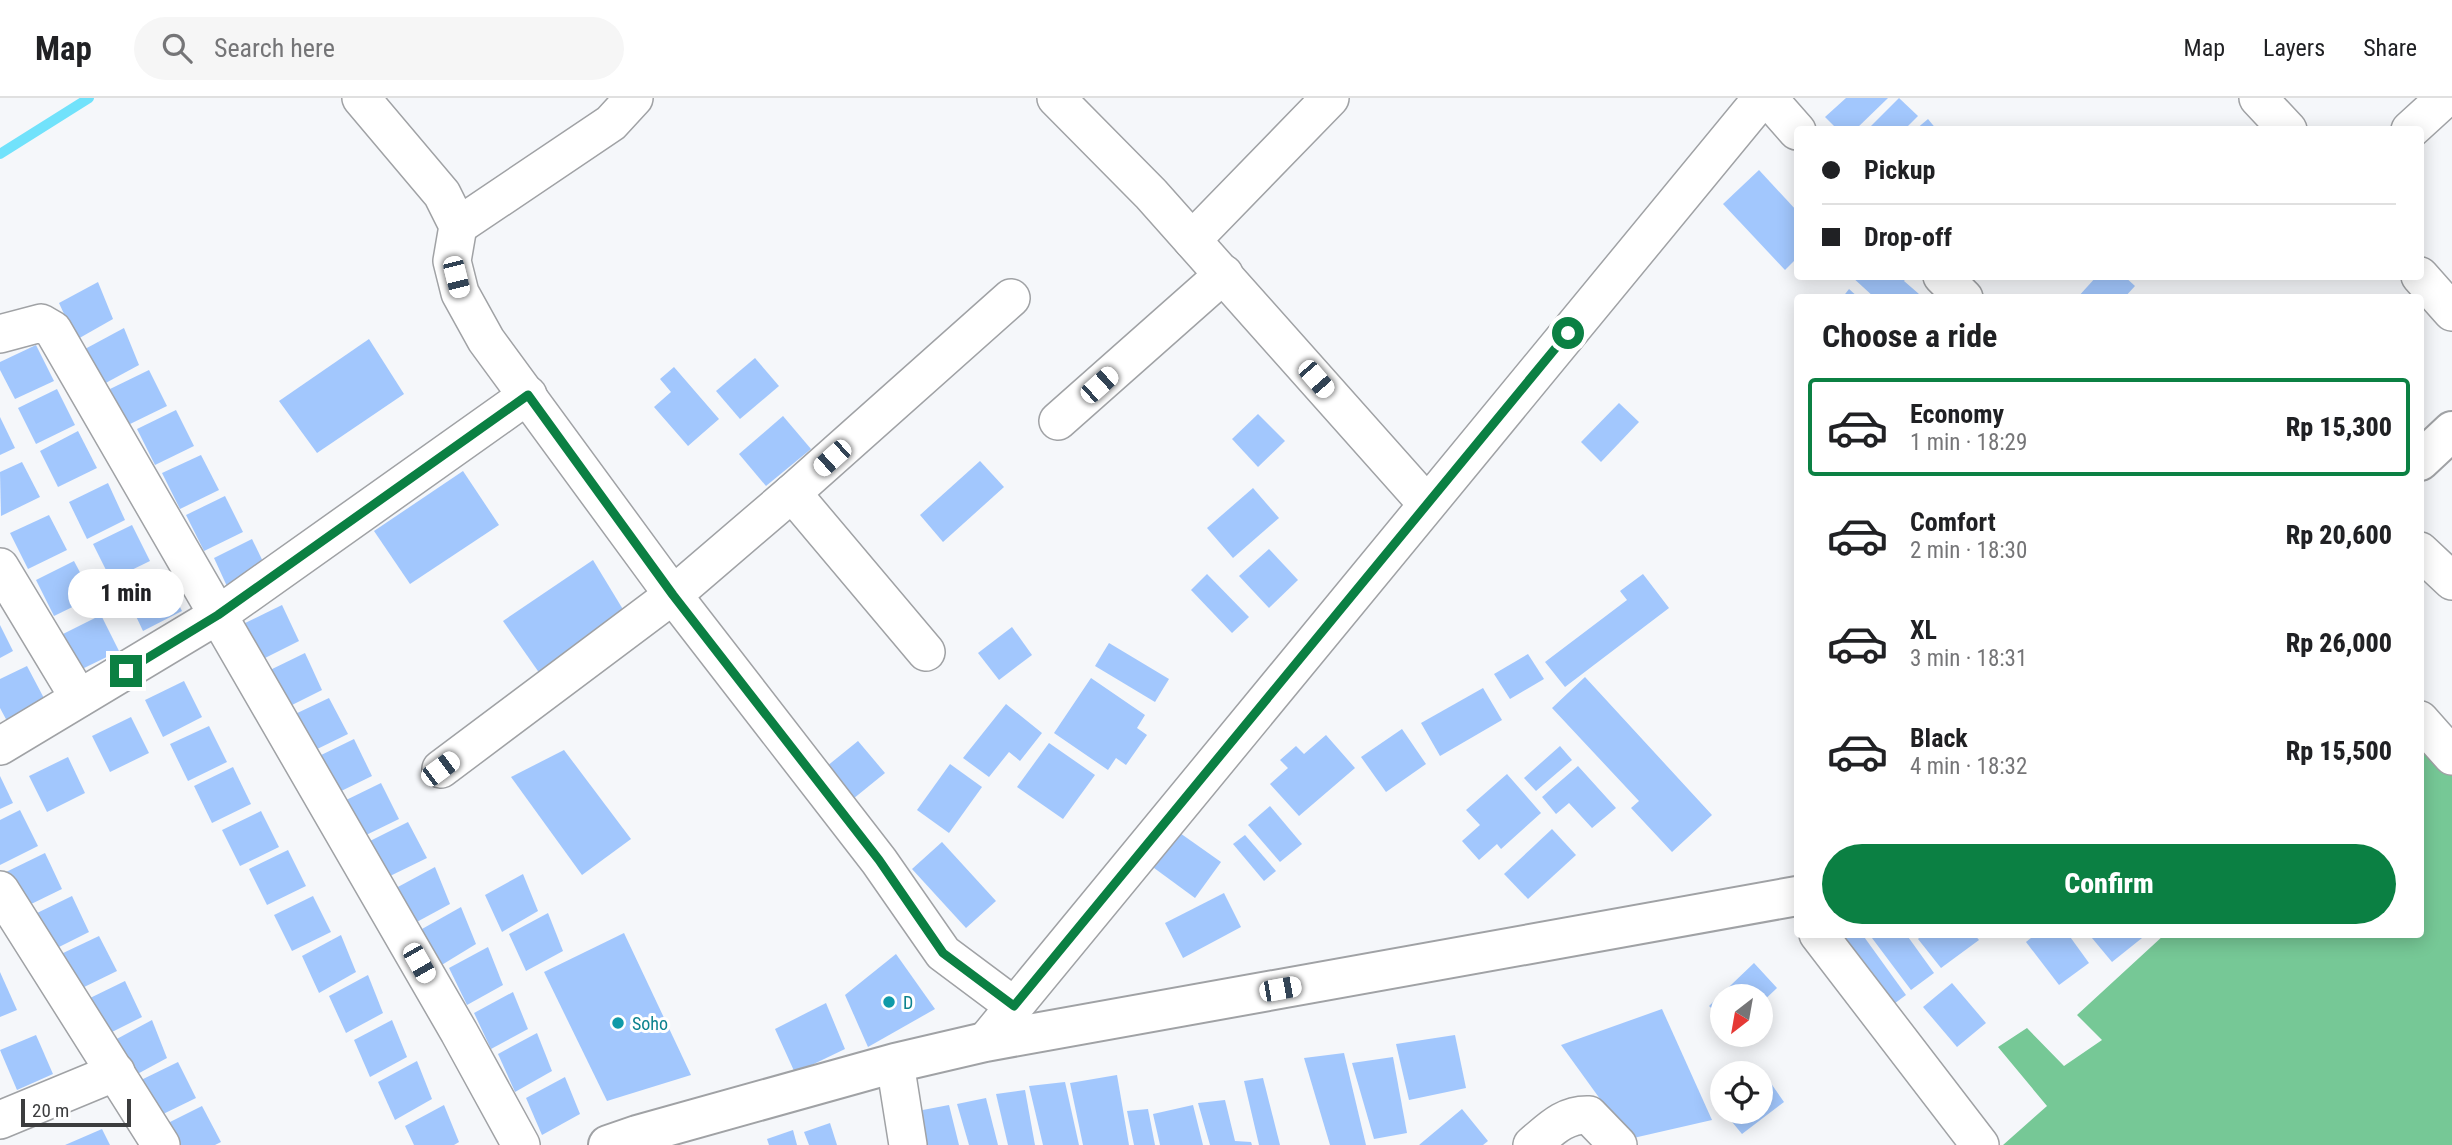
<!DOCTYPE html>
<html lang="en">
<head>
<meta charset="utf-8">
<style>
	:root { --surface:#fff; --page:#f6f6f6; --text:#202124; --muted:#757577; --line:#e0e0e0; --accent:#0b8043 }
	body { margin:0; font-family:"Roboto Condensed",sans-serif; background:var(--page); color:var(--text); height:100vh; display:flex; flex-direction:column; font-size:26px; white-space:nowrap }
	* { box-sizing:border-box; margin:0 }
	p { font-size:23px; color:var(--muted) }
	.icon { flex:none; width:38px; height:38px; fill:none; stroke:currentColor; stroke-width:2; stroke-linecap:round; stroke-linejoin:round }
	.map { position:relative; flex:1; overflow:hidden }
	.sheet { position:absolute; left:1794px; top:196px; width:630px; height:644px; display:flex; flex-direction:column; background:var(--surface); border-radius:7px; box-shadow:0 4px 18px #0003 }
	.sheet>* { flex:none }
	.top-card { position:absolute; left:1794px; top:28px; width:630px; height:154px; border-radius:7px; box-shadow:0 4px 18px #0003; display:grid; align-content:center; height:154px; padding:0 28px; background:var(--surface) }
	.needle { width:46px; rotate:211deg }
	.buttons { position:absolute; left:1710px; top:886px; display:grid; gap:14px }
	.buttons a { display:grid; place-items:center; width:63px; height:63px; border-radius:50%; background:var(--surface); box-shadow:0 4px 18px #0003; font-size:35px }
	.scale { position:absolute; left:21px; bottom:18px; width:110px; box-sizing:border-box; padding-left:7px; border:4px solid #3c3d3e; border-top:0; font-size:19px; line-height:24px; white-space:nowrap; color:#3c3d3e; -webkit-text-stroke:5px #fff; paint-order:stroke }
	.end { position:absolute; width:32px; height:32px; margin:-16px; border:9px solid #0b8043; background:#fff; box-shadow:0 0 0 4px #fff }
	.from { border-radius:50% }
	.bubble { position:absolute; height:49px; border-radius:24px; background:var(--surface); box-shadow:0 4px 18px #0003; font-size:23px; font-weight:800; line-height:49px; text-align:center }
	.car { position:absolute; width:21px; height:42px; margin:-21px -10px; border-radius:9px; box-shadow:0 0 5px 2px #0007; background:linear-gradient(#fff 24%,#345 0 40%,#fff 0 76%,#345 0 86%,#fff 0) }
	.top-card b { display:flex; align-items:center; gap:24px; height:66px; font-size:26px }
	.top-card b+b { border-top:2px solid var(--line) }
	.top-card i { width:18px; height:18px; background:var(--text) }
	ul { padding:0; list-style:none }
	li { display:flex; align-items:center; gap:21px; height:98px; margin:0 14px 10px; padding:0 14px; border:4px solid transparent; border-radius:7px }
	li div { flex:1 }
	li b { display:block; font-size:26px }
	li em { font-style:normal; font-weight:800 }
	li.current { border-color:var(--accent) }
	li>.icon { width:63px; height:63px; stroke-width:1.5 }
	h2 { padding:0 28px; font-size:32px; line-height:84px }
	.primary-button { display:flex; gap:14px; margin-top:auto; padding:14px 28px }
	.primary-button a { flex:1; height:80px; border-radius:42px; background:var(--accent); color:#fff; font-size:28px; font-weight:800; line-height:80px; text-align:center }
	header { display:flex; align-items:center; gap:42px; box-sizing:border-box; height:98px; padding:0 35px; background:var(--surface); border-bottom:2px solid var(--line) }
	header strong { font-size:33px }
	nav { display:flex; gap:38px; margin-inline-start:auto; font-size:24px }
	.search { width:490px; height:63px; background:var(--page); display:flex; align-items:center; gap:18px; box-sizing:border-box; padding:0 24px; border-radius:38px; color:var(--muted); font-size:26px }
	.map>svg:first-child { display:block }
	.forest { fill:#76c896 }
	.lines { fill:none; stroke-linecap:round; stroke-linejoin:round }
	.stream { stroke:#71e2fb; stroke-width:10 }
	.building { fill:#a2c7fd }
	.minor-casing { stroke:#a0a2a5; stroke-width:40 }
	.tertiary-casing { stroke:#a0a2a5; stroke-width:42 }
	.minor { stroke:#fff; stroke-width:37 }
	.tertiary { stroke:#fff; stroke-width:38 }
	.route { stroke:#0b8043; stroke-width:9 }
	.culture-dot { fill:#0f9aa8; stroke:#fff; stroke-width:2.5 }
	.labels { text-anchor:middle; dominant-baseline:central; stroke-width:6; stroke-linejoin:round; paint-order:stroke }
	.culture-label { font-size:18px; fill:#0d838f; stroke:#fff; text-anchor:start }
</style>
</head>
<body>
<header>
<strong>Map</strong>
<div class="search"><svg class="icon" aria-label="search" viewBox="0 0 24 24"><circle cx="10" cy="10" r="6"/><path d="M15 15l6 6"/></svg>Search here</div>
<nav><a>Map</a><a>Layers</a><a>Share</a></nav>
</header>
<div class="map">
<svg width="2452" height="1047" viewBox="0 0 2452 1047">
	<rect width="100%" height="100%" fill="#f5f7fa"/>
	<polygon class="forest" points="2420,623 2452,659 2452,1047 2003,1047 2047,1008 1998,949 2027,930 2064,968 2102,942 2077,917 2164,837 2420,836"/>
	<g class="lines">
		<polyline class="stream" points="0,56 89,0"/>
	</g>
	<g class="building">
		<polygon points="1846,0 1888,0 1855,32 1838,32 1825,19"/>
		<polygon points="1899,0 1918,18 1904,32 1867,32"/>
		<polygon points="1928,21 1937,32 1915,32"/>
		<polygon points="1759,72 1797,113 1797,160 1785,172 1723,106"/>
		<polygon points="1851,178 1908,178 1904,183 1919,196 1916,200 1875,200"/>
		<polygon points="2097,178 2124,178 2135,188 2124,200 2077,200"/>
		<polygon points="98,184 113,221 76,242 59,205"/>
		<polygon points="1849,191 1859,200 1842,200"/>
		<polygon points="124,230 139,267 102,287 85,251"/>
		<polygon points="369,241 404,296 317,355 279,303"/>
		<polygon points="36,247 54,283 15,301 0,272 0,264"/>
		<polygon points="755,260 779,288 740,321 716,293"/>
		<polygon points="674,269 719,321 688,348 654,309 671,294 660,281"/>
		<polygon points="149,272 167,308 128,327 110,291"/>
		<polygon points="57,291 75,327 36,346 18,310"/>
		<polygon points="1619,305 1639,324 1601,364 1581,344"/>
		<polygon points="176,312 194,348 155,367 137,331"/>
		<polygon points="1258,316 1285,343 1258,369 1232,341"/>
		<polygon points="783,318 811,351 766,388 739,356"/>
		<polygon points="0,319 15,350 0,357"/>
		<polygon points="78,333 97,370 58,389 40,353"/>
		<polygon points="201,357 219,392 180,411 162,375"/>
		<polygon points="980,363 1004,389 943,444 920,417"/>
		<polygon points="22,364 40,399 1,418 0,374"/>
		<polygon points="463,373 499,427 410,486 374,433"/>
		<polygon points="108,385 125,422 87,441 69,404"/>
		<polygon points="1253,390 1279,420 1233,460 1207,430"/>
		<polygon points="225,398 243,434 204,453 186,417"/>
		<polygon points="49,417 67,452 28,471 10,435"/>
		<polygon points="132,427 150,463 111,482 93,446"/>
		<polygon points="252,441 270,478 231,497 214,460"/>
		<polygon points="1269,451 1298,482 1269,510 1239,478"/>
		<polygon points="593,462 627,518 540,576 503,523"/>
		<polygon points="74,463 93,499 54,518 36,482"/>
		<polygon points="1207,476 1249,519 1232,535 1191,492"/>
		<polygon points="1643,476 1669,510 1565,589 1545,564 1627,502 1620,493"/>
		<polygon points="164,477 182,513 143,533 126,497"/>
		<polygon points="282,507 299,543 261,562 243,526"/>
		<polygon points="101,517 119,553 80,572 63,536"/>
		<polygon points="0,527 13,553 0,560"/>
		<polygon points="1012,529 1032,557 999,582 978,555"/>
		<polygon points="1109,545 1169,581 1155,604 1095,568"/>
		<polygon points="305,555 322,592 284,611 266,574"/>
		<polygon points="1528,556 1544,581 1510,601 1494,576"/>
		<polygon points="27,568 46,604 7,623 0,610 0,581"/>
		<polygon points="1585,579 1712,717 1672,754 1631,710 1639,703 1552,610"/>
		<polygon points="1091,580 1145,617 1137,630 1147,637 1126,667 1116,660 1108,672 1054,635"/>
		<polygon points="184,583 202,619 163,639 145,602"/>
		<polygon points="1483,590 1502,622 1440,658 1421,625"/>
		<polygon points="329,600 348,636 309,655 291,618"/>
		<polygon points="1006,606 1042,635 1020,663 1009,654 989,679 963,660"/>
		<polygon points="131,619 149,655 110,674 92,638"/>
		<polygon points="209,628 227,664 188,683 170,646"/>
		<polygon points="1402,631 1426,666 1386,694 1361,659"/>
		<polygon points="1326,637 1355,670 1299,718 1270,686 1288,670 1280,662 1296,648 1304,656"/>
		<polygon points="354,641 372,678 333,697 315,660"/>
		<polygon points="858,643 885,675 848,705 821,673"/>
		<polygon points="1049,645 1095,677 1063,721 1017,689"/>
		<polygon points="1560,648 1572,662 1536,693 1524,680"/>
		<polygon points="564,652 631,741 582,777 511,679"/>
		<polygon points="68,659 85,695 47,714 29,678"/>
		<polygon points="950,666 982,689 949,735 917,712"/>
		<polygon points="1578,668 1616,710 1592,730 1569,705 1556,716 1542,699"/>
		<polygon points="233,669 251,706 212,725 194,688"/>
		<polygon points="1507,676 1541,715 1501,751 1497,746 1479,762 1462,743 1480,727 1466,712"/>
		<polygon points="0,678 13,705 0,711"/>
		<polygon points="381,685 399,721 360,740 342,704"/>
		<polygon points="1270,708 1302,746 1280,764 1248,727"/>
		<polygon points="20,712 38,748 0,767 0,722"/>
		<polygon points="261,713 279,749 240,768 222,732"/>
		<polygon points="408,724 427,760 388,779 370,743"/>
		<polygon points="1170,728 1221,764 1195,800 1150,767"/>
		<polygon points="1552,731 1576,757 1528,801 1504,776"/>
		<polygon points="1245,737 1276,773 1264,783 1233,746"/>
		<polygon points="942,744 996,803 966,830 912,771"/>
		<polygon points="288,752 306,788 267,807 249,771"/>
		<polygon points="45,755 62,791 23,810 6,774"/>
		<polygon points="435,769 450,806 413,826 396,790"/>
		<polygon points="523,776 538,813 502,834 485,797"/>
		<polygon points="1224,795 1241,829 1183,860 1165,825"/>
		<polygon points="72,798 89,834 51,853 33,817"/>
		<polygon points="313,798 331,834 292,853 274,817"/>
		<polygon points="461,809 476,846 440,868 422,831"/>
		<polygon points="548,815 563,853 526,873 509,836"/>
		<polygon points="624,835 691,977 607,1003 544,874"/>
		<polygon points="1827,836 1862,836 1906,897 1883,914"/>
		<polygon points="1869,836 1906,836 1934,875 1911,892"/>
		<polygon points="1923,836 1974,836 1979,842 1941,870 1918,841"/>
		<polygon points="2036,836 2068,836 2089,865 2059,887 2026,844"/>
		<polygon points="2096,836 2147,836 2112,864 2092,840"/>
		<polygon points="341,837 356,874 319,895 302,858"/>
		<polygon points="99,838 117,873 78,892 61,856"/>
		<polygon points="488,849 503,887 467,907 449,870"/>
		<polygon points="896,856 935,911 868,949 845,897"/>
		<polygon points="1754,865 1777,890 1760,906 1760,898 1722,898 1722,920 1709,908"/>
		<polygon points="0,874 17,912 0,919"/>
		<polygon points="368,877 383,915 346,935 329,898"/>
		<polygon points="125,883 142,919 104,938 86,902"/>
		<polygon points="1952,885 1986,925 1957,949 1923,909"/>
		<polygon points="513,894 528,931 491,951 474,915"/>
		<polygon points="826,905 845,951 795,975 775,931"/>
		<polygon points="1662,911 1712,1022 1629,1041 1561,947"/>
		<polygon points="152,922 167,960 130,980 113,943"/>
		<polygon points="392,922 407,959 370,979 354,942"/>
		<polygon points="537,935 552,973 515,994 498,956"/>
		<polygon points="36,937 53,976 17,992 0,952"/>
		<polygon points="1455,937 1466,990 1409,1002 1396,946"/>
		<polygon points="1344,955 1366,1047 1330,1047 1304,960"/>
		<polygon points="1393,959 1407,1035 1374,1041 1352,965"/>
		<polygon points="417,963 432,1001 395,1022 378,984"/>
		<polygon points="178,964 196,1000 157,1019 139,983"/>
		<polygon points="1117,977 1129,1047 1083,1047 1070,985"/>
		<polygon points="565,979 580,1016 542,1037 526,1000"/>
		<polygon points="1263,980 1280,1047 1259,1047 1244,983"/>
		<polygon points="1768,981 1784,1004 1742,1036 1723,1013 1760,1013 1760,986"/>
		<polygon points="1065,984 1079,1047 1043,1047 1029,988"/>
		<polygon points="1025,992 1035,1047 1008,1047 996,996"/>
		<polygon points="986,1000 998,1047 969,1047 957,1006"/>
		<polygon points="1225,1002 1235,1043 1251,1044 1252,1047 1210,1047 1198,1005"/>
		<polygon points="444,1007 459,1044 454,1047 414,1047 405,1028"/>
		<polygon points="949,1007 959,1047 913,1047 907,1015"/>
		<polygon points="1193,1007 1203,1047 1160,1047 1153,1016"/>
		<polygon points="202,1008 221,1044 215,1047 174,1047 164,1027"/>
		<polygon points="1148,1011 1155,1047 1134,1047 1127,1013"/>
		<polygon points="1462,1011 1488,1043 1483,1047 1419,1047"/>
		<polygon points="830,1025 837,1047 809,1047 804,1034"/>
		<polygon points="102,1031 110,1047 65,1047"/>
		<polygon points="793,1032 797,1047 769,1047 767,1041"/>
	</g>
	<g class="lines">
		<g class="minor-casing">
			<g id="minor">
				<polyline points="361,0 442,96 458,128 452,163 460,195 486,242 673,497 879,763 943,855 1014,908"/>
				<polyline points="1056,0 1151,96 1427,406"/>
				<polyline points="1768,0 1797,33"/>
				<polyline points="2258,0 2288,32"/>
				<polyline points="2410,32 2445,0"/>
				<polyline points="458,128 611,25 634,0"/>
				<polyline points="1192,142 1330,0"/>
				<polyline points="1942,178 1964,200"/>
				<polyline points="2420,178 2452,214"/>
				<polyline points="0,236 41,225 53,232 459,934 521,1047"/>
				<polyline points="1058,323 1224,176"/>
				<polyline points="792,395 926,554"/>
				<polyline points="2420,453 2452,483"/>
				<polyline points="0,469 79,600"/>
				<polyline points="2420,622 2452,658"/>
				<polyline points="0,648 218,517 528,297"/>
				<polyline points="441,671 673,497 792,395 1011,200"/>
				<polyline points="0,792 161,1047"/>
				<polyline points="1818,836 1980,1047"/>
				<polyline points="985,944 1762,0"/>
				<polyline points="895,965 908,1047"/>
				<polyline points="0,1022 116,974"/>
				<path d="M 1532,1047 C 1550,1032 1564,1016 1589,1017 L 1618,1047"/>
			</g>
		</g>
		<g class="tertiary-casing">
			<g id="tertiary">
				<polyline points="2420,363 2452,333"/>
				<polyline points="608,1047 637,1037 895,965 985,944 1797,798"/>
			</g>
		</g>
		<use href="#minor" class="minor"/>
		<use href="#tertiary" class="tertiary"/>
	</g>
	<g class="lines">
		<polyline class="route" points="126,573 218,517 528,297 673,497 879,762 943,855 1014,908 1568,235"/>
	</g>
	<g class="culture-dot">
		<circle cx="889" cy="904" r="7"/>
		<circle cx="618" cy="925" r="7"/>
	</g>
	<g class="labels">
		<g class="culture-label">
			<text x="903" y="904">D</text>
			<text x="632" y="925">Soho</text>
		</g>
	</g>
</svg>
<div class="buttons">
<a><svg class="needle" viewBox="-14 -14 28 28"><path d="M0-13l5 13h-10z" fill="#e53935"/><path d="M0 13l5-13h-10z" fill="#757577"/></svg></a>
<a><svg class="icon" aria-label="locate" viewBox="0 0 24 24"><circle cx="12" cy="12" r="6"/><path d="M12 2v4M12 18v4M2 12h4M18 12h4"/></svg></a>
</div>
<div class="scale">20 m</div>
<i class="end from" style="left:1568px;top:235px"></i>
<i class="end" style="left:126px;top:573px"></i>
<div class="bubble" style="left:68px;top:471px;width:116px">1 min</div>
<i class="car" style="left:456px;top:179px;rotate:166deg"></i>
<i class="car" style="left:1316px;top:281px;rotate:139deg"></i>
<i class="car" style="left:1099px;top:287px;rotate:48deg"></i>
<i class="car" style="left:832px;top:360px;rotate:228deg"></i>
<i class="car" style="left:440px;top:671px;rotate:53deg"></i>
<i class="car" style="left:419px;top:865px;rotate:150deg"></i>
<i class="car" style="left:1280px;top:891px;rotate:80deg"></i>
<div class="top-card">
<b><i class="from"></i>Pickup</b>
<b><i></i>Drop-off</b>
</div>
<section class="sheet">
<h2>Choose a ride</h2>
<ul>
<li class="current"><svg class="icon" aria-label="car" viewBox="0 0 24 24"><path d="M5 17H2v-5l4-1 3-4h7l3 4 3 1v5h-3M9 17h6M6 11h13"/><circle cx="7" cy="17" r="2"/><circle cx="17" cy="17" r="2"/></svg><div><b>Economy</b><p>1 min · 18:29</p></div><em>Rp 15,300</em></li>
<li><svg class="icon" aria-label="car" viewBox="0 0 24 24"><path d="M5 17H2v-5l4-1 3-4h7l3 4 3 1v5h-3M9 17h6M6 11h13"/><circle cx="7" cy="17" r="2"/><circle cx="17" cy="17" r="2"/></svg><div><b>Comfort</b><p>2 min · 18:30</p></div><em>Rp 20,600</em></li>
<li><svg class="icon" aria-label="car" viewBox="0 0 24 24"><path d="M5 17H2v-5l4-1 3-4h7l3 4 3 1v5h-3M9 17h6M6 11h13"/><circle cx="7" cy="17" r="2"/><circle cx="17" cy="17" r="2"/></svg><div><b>XL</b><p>3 min · 18:31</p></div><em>Rp 26,000</em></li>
<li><svg class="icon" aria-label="car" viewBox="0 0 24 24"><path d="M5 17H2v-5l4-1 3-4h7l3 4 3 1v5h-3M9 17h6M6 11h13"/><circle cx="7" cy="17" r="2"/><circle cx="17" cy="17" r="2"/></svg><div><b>Black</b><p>4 min · 18:32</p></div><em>Rp 15,500</em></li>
</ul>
<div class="primary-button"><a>Confirm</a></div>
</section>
</div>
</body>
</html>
